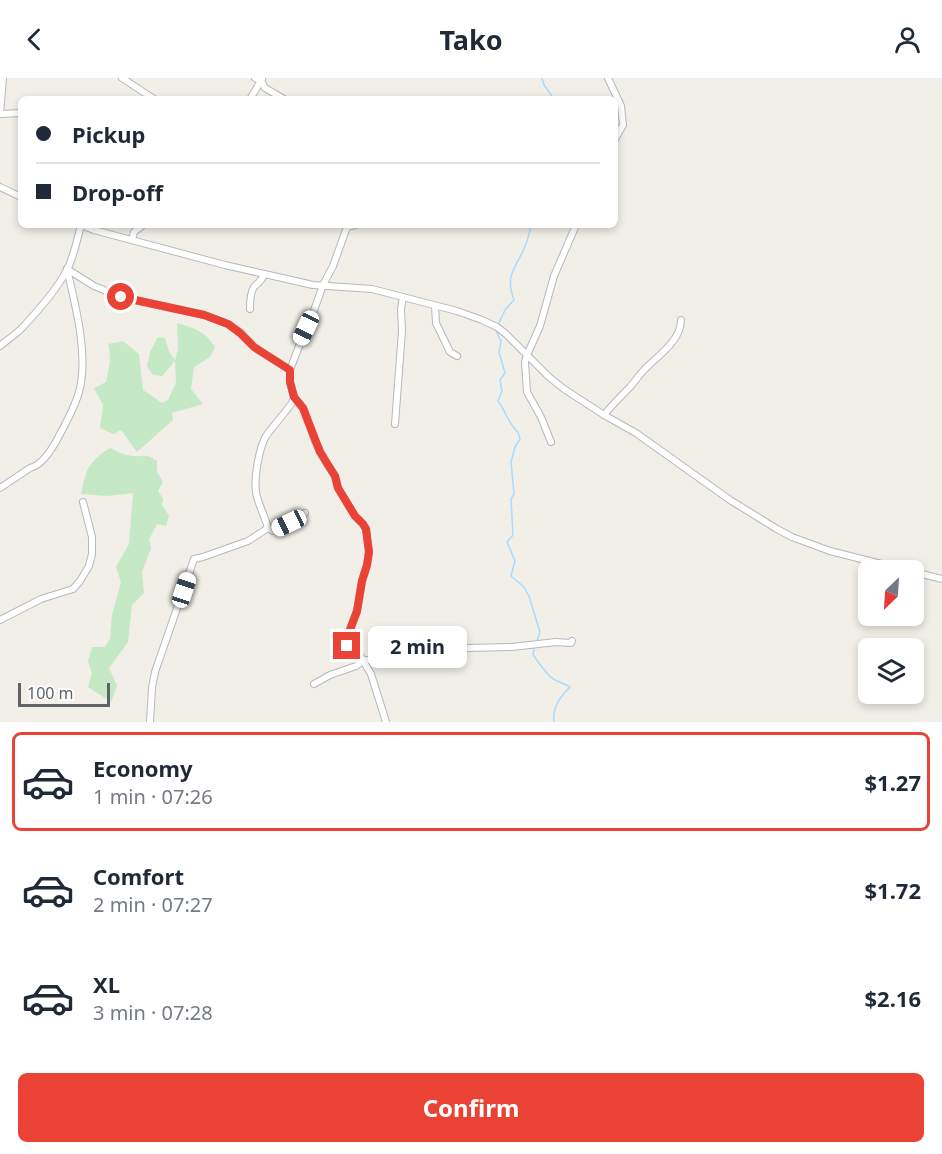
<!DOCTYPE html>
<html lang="en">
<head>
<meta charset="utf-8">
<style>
	:root { --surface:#fff; --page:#f2f2f3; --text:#1f2937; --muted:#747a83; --line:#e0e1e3; --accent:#ea4335 }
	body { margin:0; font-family:"Noto Sans",sans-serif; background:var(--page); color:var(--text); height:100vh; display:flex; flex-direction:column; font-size:22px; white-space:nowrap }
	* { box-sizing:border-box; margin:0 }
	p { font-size:20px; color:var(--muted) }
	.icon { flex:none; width:33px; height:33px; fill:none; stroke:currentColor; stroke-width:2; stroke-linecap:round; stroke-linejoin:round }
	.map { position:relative; height:644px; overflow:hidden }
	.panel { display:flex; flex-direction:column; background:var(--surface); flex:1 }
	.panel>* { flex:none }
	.banner { position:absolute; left:18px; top:18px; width:600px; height:132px; border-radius:9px; box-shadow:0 3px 9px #0003; display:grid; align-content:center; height:132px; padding:0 18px; background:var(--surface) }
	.needle { width:39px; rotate:205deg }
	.controls { position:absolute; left:858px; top:482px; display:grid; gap:12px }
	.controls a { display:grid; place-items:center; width:66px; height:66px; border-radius:9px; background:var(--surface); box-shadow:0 3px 9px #0003; font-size:30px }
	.scale { position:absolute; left:18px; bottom:15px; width:92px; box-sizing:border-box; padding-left:6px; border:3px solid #5f6368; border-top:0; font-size:16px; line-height:21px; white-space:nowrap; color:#5f6368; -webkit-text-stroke:4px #fff; paint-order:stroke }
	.end { position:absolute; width:27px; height:27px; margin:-14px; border:8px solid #ea4335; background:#fff; box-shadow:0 0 0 3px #fff }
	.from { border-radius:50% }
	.bubble { position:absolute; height:42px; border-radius:9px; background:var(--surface); box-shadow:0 3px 9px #0003; font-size:20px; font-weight:700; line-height:42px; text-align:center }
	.car { position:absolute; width:18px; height:36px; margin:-18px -9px; border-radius:8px; box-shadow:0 0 4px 2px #0007; background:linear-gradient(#fff 24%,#345 0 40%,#fff 0 76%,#345 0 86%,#fff 0) }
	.banner b { display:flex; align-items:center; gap:21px; height:57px; font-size:22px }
	.banner b+b { border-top:2px solid var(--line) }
	.banner i { width:15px; height:15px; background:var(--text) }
	ul { padding:10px 0 0; list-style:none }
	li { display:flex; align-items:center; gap:18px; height:99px; margin:0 12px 9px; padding:0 6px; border:3px solid transparent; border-radius:9px }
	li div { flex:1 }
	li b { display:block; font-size:22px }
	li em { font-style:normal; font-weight:700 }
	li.current { border-color:var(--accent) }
	li>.icon { width:54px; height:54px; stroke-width:1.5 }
	.cta { display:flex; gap:12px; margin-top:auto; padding:12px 18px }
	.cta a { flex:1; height:69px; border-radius:9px; background:var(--accent); color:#fff; font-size:24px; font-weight:700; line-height:69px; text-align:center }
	header { display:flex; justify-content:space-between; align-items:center; height:78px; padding:0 18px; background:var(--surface); font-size:27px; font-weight:700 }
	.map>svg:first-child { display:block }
	.green { fill:#c5e8c5 }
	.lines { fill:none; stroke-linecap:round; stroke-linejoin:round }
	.stream { stroke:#aadaff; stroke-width:1.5 }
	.street-casing { stroke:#b5b8bc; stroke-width:8 }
	.street { stroke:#fff; stroke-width:6 }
	.route { stroke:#ea4335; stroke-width:8 }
</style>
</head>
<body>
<header><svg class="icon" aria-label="back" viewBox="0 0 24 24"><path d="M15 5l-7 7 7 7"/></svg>Tako<svg class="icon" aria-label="person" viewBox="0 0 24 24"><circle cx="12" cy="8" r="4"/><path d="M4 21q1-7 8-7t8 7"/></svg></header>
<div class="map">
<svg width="942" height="644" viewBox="0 0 942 644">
	<rect width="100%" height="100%" fill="#f1efe8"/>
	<g class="green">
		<path d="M 177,245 C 194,250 205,253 215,269 L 210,279 L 194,289 L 191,311 L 203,326 L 172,335 L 173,342 L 137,374 L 121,352 L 113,356 L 100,350 L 103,327 L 94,310 L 106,304 C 109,288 112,282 108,266 L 123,263 L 139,276 L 143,312 L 162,325 L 168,322 L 176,305 L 175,283 L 162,298 L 153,297 L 147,288 L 150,274 L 158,259 L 165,260 L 169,274 L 175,282 L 178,271 Z"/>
		<path d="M 110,370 C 117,374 125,377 133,378 C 146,379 145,375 157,383 L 157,394 L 163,404 L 158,413 L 163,421 L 162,427 L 169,438 L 166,448 L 157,446 L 149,461 L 151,471 L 149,475 L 142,494 L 144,515 L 132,527 L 128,564 L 109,590 L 117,608 L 111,624 L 88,609 L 92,595 L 88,583 L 92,569 L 105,569 L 110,561 L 112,537 L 121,504 L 116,489 L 129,466 L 133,415 L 107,418 L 81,416 C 86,392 88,384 110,370 Z"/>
	</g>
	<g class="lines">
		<g class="stream">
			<polyline points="542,0 544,7 554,21"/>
			<path d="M 498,247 L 505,232 L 514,222 C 504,195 517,190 526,166 C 528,160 530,153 531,147"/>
			<path d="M 497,252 L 497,255 L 501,263 L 499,274 L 505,295 L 500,302 L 502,313 L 498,323 C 506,333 508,346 518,354 L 520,361 L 515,369 L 511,384 L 514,416 L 511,421 L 513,457 L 507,464 L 515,483 L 511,498 L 524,509 L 529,518 L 540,554 L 537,563"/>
			<path d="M 535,568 L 533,576 C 536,582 547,596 552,600 C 557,604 564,605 570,609 C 560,619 552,630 554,644"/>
		</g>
		<g class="street-casing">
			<g id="street">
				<polyline points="122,0 154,21"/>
				<polyline points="255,0 261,3 265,10 284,21"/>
				<polyline points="608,0 621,28 623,47 615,61"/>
				<polyline points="250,21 262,1"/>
				<polyline points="0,36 3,0"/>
				<polyline points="0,36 21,35"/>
				<polyline points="0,109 21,119"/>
				<polyline points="81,147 94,152 225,187 313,207 372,211 457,233 482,242 497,249 506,256 549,299 564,311 604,337 636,355 730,422 777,451 792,459 830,473 905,492"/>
				<polyline points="132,162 134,154 143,147"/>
				<polyline points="67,191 94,208 121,219 205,237 228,246 240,254 254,269 290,292"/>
				<polyline points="435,228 436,245 450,274 457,278"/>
				<path d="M 250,231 C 250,224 250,214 254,209 C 259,203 261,205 264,196"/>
				<path d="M 0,268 C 7,262 15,257 21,251 C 38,233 56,213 67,192 C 74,178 77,162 81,147"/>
				<polyline points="294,319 303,330 315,363 327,386 335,398 338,410 355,438 363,446 366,451 369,474 367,487 362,503 357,533 348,557 347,568 361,579 371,596 386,644"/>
				<path d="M 604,337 C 612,327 621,318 630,309 C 636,302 642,293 649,287 C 662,275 681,261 681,242"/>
				<polyline points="395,346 402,253 401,231 403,219"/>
				<polyline points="551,364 541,339 527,314 525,284 527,277 540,248 554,198 576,147"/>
				<path d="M 0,410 L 30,390 C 43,387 54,368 60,356 C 67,343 77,325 80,310 C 88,274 75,226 67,191"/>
				<path d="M 268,450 C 265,438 257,424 256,414 C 254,400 259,370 266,358 C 274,347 284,336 292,325 L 294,319 L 290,304 L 290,292 L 301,263 L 312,238 L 323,207 L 333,188 L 347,149 L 355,147"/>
				<polyline points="914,494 942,501"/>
				<polyline points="0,542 41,521 73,511 80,503 89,488 92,476 92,459 83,424"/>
				<polyline points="314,606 330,597 356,588 363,583 398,576 449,569 467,570 512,569 556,564 571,565 572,563"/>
				<polyline points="150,644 152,610 155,594 194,481 203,479 248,463 268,450 273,453 289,445 305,435"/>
			</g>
		</g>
		<use href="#street" class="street"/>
	</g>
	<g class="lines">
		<polyline class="route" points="121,219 204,237 228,246 240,255 254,269 290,292 290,304 294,319 303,330 320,374 335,398 338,410 355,438 363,446 366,451 369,474 367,487 362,503 357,533 348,557 347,568"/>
	</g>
</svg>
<div class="controls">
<a><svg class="needle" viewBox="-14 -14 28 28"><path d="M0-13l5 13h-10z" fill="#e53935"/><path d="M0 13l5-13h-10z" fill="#747a83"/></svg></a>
<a><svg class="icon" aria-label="layers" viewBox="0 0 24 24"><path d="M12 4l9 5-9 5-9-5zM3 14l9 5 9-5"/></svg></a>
</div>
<div class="scale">100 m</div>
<i class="end from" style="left:121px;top:219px"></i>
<i class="end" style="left:347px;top:568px"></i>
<div class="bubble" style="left:368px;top:548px;width:99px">2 min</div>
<i class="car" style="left:306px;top:250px;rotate:205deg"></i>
<i class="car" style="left:289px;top:445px;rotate:245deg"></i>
<i class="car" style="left:184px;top:512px;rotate:18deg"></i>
<div class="banner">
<b><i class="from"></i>Pickup</b>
<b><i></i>Drop-off</b>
</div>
</div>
<section class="panel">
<ul>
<li class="current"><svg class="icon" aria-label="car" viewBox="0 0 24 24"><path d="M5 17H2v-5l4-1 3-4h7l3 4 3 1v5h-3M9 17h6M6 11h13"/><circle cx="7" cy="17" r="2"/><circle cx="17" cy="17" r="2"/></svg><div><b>Economy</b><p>1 min · 07:26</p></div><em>$1.27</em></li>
<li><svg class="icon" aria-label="car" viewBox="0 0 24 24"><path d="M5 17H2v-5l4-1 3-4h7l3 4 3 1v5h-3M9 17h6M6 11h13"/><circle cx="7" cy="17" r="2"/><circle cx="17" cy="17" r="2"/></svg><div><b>Comfort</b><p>2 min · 07:27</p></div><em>$1.72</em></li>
<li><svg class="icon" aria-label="car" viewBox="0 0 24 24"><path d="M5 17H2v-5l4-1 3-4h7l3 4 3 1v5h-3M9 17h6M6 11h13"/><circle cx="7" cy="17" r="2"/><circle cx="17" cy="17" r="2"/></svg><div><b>XL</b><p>3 min · 07:28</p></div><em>$2.16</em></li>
</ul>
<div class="cta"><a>Confirm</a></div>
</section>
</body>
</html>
